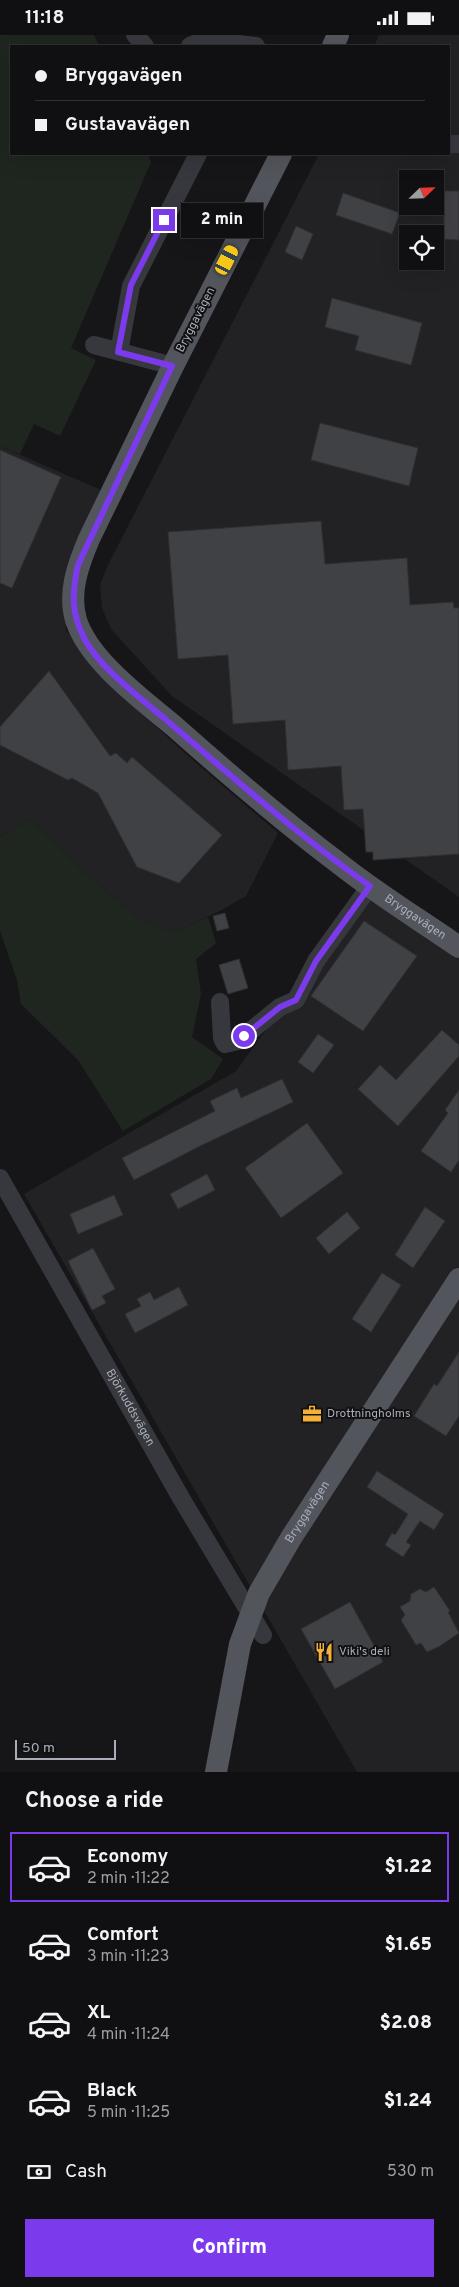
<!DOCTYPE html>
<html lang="en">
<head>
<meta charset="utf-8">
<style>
	:root { --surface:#101012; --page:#19191b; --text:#f1f3f6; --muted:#9c9d9f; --line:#303032; --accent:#7c3aed }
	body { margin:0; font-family:Overpass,sans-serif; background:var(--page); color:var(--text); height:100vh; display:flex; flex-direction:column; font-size:19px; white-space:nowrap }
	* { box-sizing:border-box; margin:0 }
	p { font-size:16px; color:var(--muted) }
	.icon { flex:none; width:28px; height:28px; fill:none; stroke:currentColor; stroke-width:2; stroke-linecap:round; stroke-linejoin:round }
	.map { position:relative; height:1737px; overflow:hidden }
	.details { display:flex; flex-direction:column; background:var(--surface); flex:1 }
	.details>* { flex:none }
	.top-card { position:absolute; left:10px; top:10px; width:440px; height:110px; border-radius:0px; box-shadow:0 5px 20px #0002,0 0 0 1px var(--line); display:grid; align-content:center; height:110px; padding:0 25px; background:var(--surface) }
	.needle { width:32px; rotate:67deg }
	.fabs { position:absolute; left:399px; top:135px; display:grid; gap:10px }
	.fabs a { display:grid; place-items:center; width:45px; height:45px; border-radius:0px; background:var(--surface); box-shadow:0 5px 20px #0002,0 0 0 1px var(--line); font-size:25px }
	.scale { position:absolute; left:15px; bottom:12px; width:101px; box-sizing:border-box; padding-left:5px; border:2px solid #a8adb8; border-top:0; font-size:14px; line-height:18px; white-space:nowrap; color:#a8adb8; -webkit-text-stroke:4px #111113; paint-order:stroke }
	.end { position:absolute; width:22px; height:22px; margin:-11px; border:6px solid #7c3aed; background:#fff; box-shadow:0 0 0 2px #fff }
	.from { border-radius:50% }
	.bubble { position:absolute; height:35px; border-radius:0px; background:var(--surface); box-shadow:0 5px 20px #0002,0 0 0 1px var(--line); font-size:16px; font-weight:800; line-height:35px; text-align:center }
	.car { position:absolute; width:15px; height:30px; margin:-15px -8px; border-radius:6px; box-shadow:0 0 4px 1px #0007; background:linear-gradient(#f5c518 24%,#345 0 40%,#f5c518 0 76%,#345 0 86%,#f5c518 0) }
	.top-card b { display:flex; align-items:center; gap:18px; height:48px; font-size:19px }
	.top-card b+b { border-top:1px solid var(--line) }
	.top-card i { width:12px; height:12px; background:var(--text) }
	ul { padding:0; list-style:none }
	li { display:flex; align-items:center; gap:15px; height:70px; margin:0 10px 8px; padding:0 15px; border:2px solid transparent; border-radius:0px }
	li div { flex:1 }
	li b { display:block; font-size:19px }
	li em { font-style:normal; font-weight:800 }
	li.on { border-color:var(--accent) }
	li>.icon { width:45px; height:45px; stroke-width:1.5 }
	h2 { padding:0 25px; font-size:22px; line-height:60px }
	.pay { display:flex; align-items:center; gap:12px; height:55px; padding:0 25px; font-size:19px }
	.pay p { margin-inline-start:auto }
	.primary-button { display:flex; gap:10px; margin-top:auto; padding:10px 25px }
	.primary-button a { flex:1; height:58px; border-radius:0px; background:var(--accent); color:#fff; font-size:20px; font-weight:800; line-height:58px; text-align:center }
	.status { display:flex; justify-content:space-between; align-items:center; height:35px; padding:0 25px; background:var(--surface); direction:ltr }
	.status svg { height:14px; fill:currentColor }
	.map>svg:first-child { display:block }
	.built { fill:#222225; fill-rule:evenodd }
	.green { fill:#1e261f }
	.building { fill:#404145; stroke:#303034 }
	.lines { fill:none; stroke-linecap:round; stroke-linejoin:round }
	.minor { stroke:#37383d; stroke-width:18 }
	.major { stroke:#53555c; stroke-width:22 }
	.route { stroke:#7c3aed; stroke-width:6 }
	.labels { text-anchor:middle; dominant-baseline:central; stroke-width:4; stroke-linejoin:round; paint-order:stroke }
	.street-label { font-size:12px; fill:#a8adb8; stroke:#111113 }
	.poi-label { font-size:12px; fill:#a8adb8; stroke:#111113; text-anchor:start }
</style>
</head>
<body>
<div class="status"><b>11:18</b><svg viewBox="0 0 49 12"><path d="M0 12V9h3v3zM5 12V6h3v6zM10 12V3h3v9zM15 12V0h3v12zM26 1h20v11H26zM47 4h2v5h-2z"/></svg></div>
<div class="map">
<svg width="459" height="1737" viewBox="0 0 459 1737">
	<rect width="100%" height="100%" fill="#161618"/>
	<g class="built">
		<path d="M 379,0 L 459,0 L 459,862 L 172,661 L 111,594 L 102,573 L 100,550 L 108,530 L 319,119 L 449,119 L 449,11 L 374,11 ZM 408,144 L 435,144 L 435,171 L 408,171 ZM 408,199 L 435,199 L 435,226 L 408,226 Z"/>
		<polygon points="0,411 101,455 67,534 66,595 97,637 188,721 278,798 246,861 218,877 175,897 142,886 84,837 30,784 0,802"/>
		<polygon points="365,860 459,923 459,1737 357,1737 24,1159 236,1036"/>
	</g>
	<g class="green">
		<polygon points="0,0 94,0 99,11 11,11 11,119 148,119 151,127 71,313 96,325 60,401 34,389 20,419 0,411"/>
		<polygon points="30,784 84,837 142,886 175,897 208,882 216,908 196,924 201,959 192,1002 223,1024 211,1044 123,1096 78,1025 21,969 17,945 0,896 0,802"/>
	</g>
	<g class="building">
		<polygon points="444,156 459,156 459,205 444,204"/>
		<polygon points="343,158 400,178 392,199 336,180"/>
		<polygon points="296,191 313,199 302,225 285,217"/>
		<polygon points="332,263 422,288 411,330 355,315 359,301 325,292"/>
		<polygon points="320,388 418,413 409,451 311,425"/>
		<polygon points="0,415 61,442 12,553 0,548"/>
		<polygon points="321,486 325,529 407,523 410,570 453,567 454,573 459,573 459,819 373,825 373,817 366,817 363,774 344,775 341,731 288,735 285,685 233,689 228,620 178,624 168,497"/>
		<polygon points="49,636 110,721 116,718 127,728 132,722 222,800 179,848 137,832 98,758 72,743 68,745 0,710 0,692"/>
		<polygon points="225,878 229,893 217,896 213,881"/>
		<polygon points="364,886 417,921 363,996 311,961"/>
		<polygon points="239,924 248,953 228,959 219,930"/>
		<polygon points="442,995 459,1010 459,1021 398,1091 358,1054 380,1030 396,1045"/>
		<polygon points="318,999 334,1010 313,1038 298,1027"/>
		<polygon points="282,1044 293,1067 200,1111 134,1145 122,1123 215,1076 210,1066 237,1053 241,1063"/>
		<polygon points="459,1055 459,1125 451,1137 421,1116 448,1078 445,1075"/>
		<polygon points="307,1088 343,1138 281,1183 245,1133"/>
		<polygon points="207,1139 215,1155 178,1174 170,1159"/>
		<polygon points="114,1160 123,1180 78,1199 70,1179"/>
		<polygon points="425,1172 445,1186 413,1233 395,1220"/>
		<polygon points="347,1177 360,1193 329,1219 316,1203"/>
		<polygon points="93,1213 115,1254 102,1261 106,1268 92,1275 68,1226"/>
		<polygon points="382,1238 401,1250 371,1297 352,1284"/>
		<polygon points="179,1252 188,1270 135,1298 125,1279 141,1271 137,1264 150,1257 154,1265"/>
		<polygon points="459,1317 459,1381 446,1401 414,1381 434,1349 437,1351"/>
		<polygon points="377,1436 444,1479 434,1495 420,1486 406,1507 411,1510 403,1522 385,1510 392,1498 395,1500 408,1479 367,1452"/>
		<polygon points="434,1552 450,1576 448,1577 459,1598 440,1611 427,1617 421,1608 416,1610 401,1585 405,1580 400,1572 410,1566 411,1559 420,1554 426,1557"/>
		<polygon points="350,1567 383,1627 335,1654 301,1594"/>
	</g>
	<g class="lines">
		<g class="minor">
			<polyline points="135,0 145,11"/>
			<polyline points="190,11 203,5 256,11"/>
			<polyline points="449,109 459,109"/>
			<polyline points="94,310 173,331"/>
			<polyline points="119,317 131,251 198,119"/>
			<polyline points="220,967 222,1003 225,1009 238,1006 280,972 296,965 316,926 370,851"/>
			<path id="s1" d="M 0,1143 L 181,1463 L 263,1600"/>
		</g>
		<g class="major">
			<polyline points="333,11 338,0"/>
			<path id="s2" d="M 281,119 L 173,331 L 89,504 C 78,530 68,557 76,585 C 89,626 143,665 175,692 C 229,740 284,787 341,830 C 379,860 420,885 459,912"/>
			<path id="s3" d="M 216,1737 L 240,1609 L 259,1558 L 291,1503 L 459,1244"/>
		</g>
	</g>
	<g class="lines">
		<path class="route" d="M 164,185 L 131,250 L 118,317 L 172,331 L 78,530 C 72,557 71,578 84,603 C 99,632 139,662 164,683 C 231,741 298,800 370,851 L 316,926 L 296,965 L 280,972 L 244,1001"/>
	</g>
	<defs>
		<g id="office-bare" transform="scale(1.5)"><path d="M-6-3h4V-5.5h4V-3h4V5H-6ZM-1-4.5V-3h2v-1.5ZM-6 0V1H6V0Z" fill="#f2b134" stroke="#111113" stroke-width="2.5" paint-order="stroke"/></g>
		<g id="restaurant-bare" transform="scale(1.5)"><path d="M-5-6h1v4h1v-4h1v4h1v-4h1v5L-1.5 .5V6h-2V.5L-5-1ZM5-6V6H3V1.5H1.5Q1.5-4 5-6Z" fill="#f2b134" stroke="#111113" stroke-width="2.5" paint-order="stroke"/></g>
	</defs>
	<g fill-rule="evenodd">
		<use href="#office-bare" x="312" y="1379"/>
		<use href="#restaurant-bare" x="324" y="1617"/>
	</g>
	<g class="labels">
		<g class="street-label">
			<text transform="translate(196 285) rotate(-63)">Bryggavägen</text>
			<text stroke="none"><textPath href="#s2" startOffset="968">Bryggavägen</textPath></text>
			<text stroke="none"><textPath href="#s1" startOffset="264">Björkuddsvägen</textPath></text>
			<text stroke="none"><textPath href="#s3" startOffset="279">Bryggavägen</textPath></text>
		</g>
		<g class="poi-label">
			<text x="327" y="1379">Drottningholms</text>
			<text x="339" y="1617">Viki's deli</text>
		</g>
	</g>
</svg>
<div class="fabs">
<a><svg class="needle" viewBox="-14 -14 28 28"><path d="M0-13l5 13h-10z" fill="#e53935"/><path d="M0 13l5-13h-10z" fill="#9c9d9f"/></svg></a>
<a><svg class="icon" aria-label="locate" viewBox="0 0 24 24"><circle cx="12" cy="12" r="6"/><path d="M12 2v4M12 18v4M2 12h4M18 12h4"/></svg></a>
</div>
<div class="scale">50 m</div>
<i class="end from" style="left:244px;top:1001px"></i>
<i class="end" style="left:164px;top:185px"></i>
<div class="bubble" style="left:181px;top:168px;width:82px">2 min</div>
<i class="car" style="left:227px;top:225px;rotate:27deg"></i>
<div class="top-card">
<b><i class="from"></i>Bryggavägen</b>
<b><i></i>Gustavavägen</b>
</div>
</div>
<section class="details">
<h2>Choose a ride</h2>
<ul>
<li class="on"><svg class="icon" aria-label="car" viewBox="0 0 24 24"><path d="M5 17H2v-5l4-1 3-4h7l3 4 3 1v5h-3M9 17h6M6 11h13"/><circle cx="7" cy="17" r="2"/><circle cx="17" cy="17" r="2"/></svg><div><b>Economy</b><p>2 min · 11:22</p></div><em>$1.22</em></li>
<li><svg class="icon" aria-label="car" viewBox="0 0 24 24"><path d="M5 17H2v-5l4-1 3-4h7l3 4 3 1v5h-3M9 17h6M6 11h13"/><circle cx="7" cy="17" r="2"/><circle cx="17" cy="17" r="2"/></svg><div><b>Comfort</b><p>3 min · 11:23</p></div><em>$1.65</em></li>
<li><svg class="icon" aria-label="car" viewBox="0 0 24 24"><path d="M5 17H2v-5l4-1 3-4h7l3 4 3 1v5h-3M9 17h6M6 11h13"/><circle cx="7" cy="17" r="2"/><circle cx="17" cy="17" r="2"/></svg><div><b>XL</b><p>4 min · 11:24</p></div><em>$2.08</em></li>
<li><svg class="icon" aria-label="car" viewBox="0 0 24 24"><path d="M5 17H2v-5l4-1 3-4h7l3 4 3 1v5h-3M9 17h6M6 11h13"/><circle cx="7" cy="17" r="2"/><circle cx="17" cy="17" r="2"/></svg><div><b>Black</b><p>5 min · 11:25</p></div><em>$1.24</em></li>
</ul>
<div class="pay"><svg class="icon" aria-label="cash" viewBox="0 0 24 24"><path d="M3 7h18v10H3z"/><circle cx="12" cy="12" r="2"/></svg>Cash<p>530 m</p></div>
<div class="primary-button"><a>Confirm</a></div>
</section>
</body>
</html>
